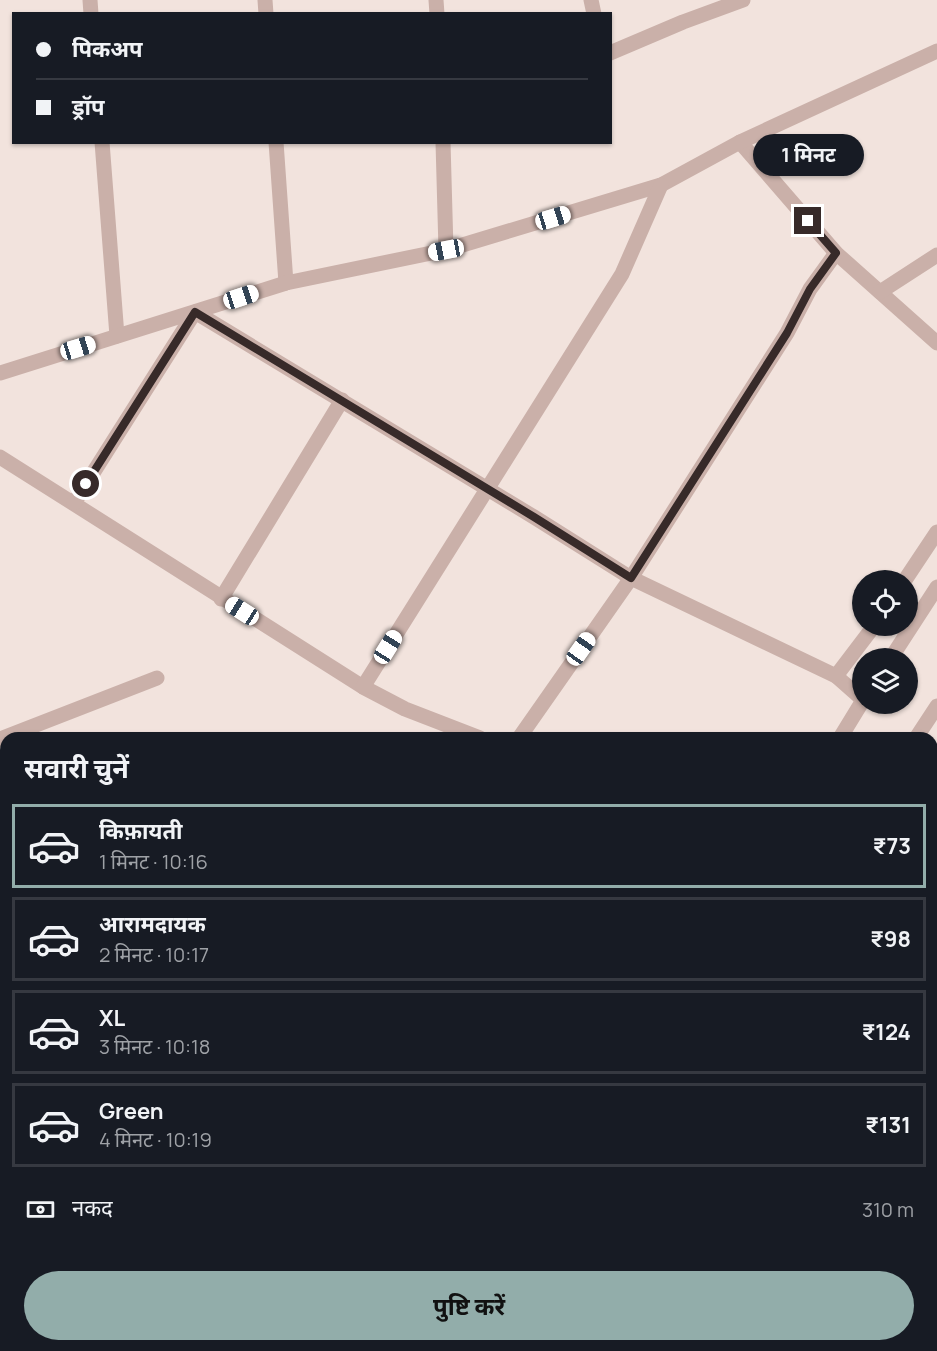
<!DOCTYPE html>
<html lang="hi">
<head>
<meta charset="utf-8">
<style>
	:root { --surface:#171b24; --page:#242831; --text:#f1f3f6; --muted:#9ea1a6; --line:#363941; --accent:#92adaa }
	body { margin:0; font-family:Manrope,"Noto Sans Devanagari",sans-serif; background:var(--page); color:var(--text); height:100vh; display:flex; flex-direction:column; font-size:22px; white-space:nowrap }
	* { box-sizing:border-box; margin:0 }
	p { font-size:20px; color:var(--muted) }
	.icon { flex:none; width:33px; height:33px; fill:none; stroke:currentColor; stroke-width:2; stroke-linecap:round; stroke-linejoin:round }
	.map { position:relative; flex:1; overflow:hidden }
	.side { position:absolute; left:0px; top:732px; width:938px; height:620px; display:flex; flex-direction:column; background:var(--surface); border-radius:18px 18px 0 0; box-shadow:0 2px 4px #0004 }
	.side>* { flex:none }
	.hud { position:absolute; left:12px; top:12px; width:600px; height:132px; border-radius:0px; box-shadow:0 2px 4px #0004; display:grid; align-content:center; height:132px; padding:0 24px; background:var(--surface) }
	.tools { position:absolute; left:852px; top:570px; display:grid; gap:12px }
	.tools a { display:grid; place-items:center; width:66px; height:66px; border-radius:50%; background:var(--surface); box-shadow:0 2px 4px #0004; font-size:30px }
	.end { position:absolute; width:27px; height:27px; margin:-14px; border:8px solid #372a29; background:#fff; box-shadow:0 0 0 3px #fff }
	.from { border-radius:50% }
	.bubble { position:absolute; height:42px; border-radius:21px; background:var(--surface); box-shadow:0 2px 4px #0004; font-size:20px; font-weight:700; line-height:42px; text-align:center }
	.car { position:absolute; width:18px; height:36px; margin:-18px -9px; border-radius:8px; box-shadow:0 0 4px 2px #0007; background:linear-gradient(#fff 24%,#345 0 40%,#fff 0 76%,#345 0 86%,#fff 0) }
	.hud b { display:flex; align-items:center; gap:21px; height:57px; font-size:22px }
	.hud b+b { border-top:2px solid var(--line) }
	.hud i { width:15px; height:15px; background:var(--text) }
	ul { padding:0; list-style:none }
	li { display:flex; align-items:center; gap:18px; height:84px; margin:0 12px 9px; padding:0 12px; border:3px solid var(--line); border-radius:0px }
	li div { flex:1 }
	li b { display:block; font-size:22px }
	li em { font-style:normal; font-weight:700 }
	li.active { border-color:var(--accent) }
	li>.icon { width:54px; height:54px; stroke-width:1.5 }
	h2 { padding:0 24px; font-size:27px; line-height:72px }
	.pay { display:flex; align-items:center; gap:15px; height:66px; padding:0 24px; font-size:22px }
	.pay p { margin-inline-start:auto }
	.action { display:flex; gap:12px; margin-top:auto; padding:12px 24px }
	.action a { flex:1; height:69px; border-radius:36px; background:var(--accent); color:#111; font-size:24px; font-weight:700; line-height:69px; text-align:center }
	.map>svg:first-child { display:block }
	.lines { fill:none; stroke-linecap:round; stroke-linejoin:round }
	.service { stroke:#cab0a9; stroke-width:10 }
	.minor { stroke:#cab0a9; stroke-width:15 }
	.tertiary { stroke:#cab0a9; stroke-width:15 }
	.secondary { stroke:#9e7e7a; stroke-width:15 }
	.route { stroke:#372a29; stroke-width:8 }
</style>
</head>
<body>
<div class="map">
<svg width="937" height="1351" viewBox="0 0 937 1351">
	<rect width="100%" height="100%" fill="#f2e3dd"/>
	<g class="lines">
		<polyline class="service" points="164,1346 166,1351"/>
		<g class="minor">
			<polyline points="90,0 91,14"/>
			<polyline points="265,0 266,14"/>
			<polyline points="436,0 437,14"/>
			<polyline points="591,0 594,14"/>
			<polyline points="610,53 683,22 743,0"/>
			<polyline points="102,142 117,336"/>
			<polyline points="276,142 286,283"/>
			<polyline points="443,142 446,250"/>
			<polyline points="740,142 836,253 937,343"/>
			<polyline points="880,292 937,255"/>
			<polyline points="0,373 286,283 446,250 661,185 740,142 937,51"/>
			<polyline points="0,457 363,687 405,709 480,738"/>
			<polyline points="74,503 195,312 534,517 631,578 836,676 862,699"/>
			<polyline points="905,580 937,532"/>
			<polyline points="221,599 342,400"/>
			<polyline points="836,676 874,626"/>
			<polyline points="363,687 622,274 661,185"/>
			<polyline points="519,738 631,578 787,333 810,289 836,253"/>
			<polyline points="0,739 157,678"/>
			<polyline points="932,870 937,873"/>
			<polyline points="0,1109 6,1109"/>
			<polyline points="932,1287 937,1291"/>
			<polyline points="727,1346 734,1351"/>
		</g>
		<g class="tertiary">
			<polyline points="891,658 937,587"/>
			<polyline points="840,738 862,702"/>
			<polyline points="916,738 937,706"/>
		</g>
		<g class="secondary">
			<polyline points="805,1346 813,1351"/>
			<polyline points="926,1346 933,1351"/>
			<polyline points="390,1351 397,1346"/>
			<polyline points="485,1351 491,1346"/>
		</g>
	</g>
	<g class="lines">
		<polyline class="route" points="86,484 195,312 534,517 631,578 787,333 810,289 836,253 808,221"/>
	</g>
</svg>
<div class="tools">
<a><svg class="icon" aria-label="locate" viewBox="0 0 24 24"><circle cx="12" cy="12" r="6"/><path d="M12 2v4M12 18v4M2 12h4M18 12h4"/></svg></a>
<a><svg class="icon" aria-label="layers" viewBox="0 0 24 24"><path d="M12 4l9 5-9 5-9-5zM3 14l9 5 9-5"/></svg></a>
</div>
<i class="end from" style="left:86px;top:484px"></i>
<i class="end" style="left:808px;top:221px"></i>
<div class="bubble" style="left:753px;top:134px;width:111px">1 मिनट</div>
<i class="car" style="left:553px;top:218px;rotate:73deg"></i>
<i class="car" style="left:446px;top:250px;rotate:259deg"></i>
<i class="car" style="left:241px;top:297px;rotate:72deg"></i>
<i class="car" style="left:78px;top:348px;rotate:73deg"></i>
<i class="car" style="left:242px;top:611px;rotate:302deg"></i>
<i class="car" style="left:388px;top:647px;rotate:32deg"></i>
<i class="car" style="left:581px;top:649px;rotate:35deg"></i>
<div class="hud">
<b><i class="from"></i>पिकअप</b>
<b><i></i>ड्रॉप</b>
</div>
<section class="side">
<h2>सवारी चुनें</h2>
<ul>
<li class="active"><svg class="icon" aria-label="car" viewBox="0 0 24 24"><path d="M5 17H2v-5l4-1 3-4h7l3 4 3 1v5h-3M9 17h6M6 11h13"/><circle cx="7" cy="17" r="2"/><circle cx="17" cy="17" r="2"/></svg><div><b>किफ़ायती</b><p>1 मिनट · 10:16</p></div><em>₹73</em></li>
<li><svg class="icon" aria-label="car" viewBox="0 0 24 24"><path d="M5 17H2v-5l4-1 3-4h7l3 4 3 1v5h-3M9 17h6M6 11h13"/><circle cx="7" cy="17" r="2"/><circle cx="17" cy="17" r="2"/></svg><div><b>आरामदायक</b><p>2 मिनट · 10:17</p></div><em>₹98</em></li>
<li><svg class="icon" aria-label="car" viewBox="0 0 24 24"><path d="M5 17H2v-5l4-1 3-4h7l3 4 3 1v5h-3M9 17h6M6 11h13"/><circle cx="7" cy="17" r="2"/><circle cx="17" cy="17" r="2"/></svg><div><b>XL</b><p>3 मिनट · 10:18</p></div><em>₹124</em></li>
<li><svg class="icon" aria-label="car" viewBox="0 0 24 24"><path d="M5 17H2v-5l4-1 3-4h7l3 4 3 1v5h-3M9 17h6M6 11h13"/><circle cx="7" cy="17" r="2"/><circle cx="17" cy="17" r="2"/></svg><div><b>Green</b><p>4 मिनट · 10:19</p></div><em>₹131</em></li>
</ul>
<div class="pay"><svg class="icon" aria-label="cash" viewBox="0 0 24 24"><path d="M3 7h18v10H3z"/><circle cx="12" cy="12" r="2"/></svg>नकद<p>310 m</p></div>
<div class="action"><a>पुष्टि करें</a></div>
</section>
</div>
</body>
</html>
